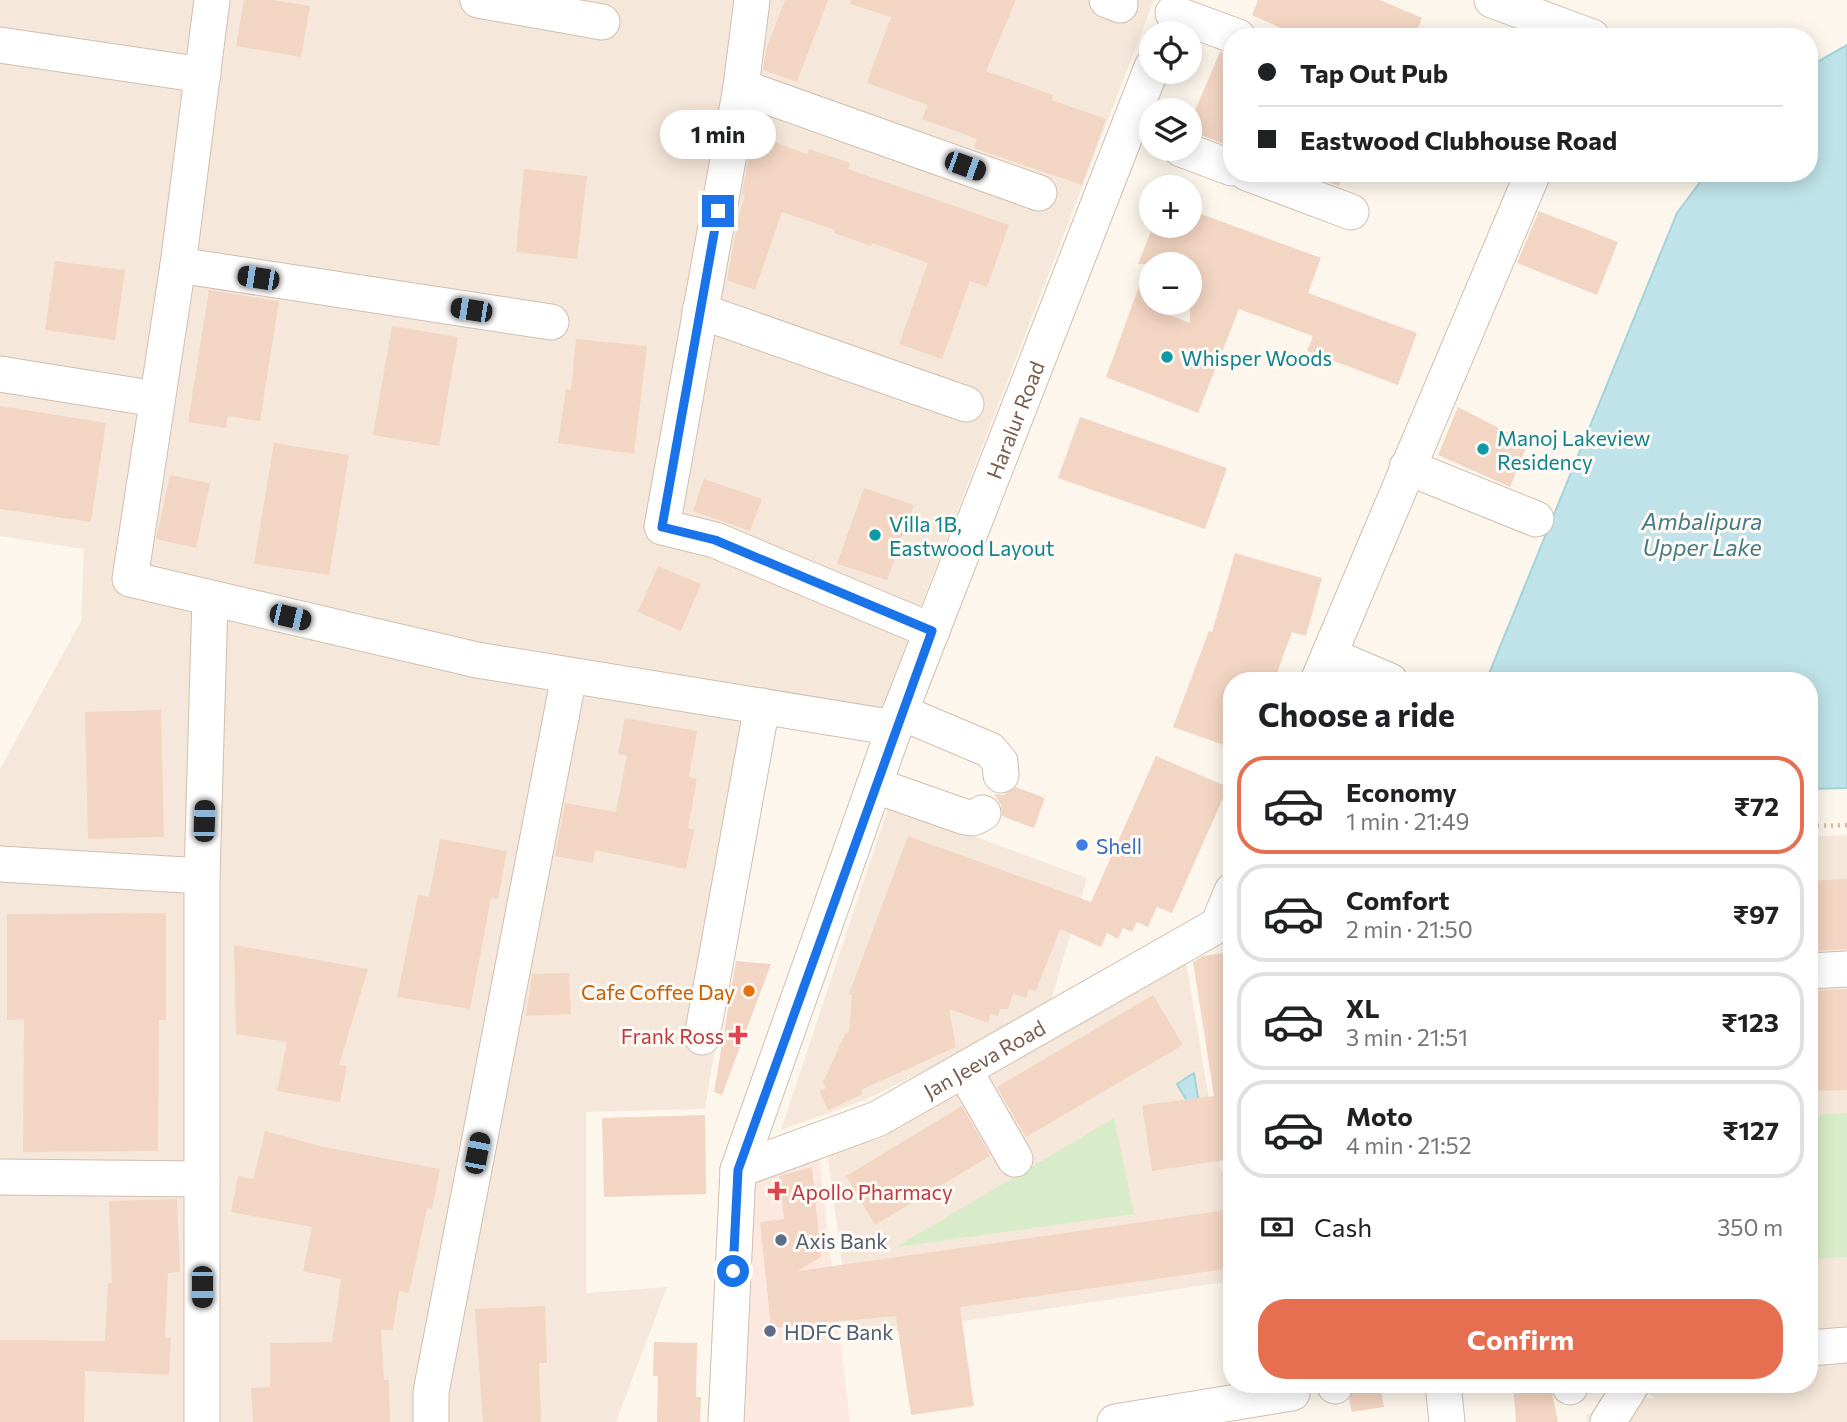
<!DOCTYPE html>
<html lang="en">
<head>
<meta charset="utf-8">
<style>
	:root { --surface:#fff; --page:#f2f2f2; --text:#202124; --muted:#757577; --line:#e0e0e0; --accent:#e76f51 }
	body { margin:0; font-family:Commissioner,sans-serif; background:var(--page); color:var(--text); height:100vh; display:flex; flex-direction:column; font-size:26px; white-space:nowrap }
	* { box-sizing:border-box; margin:0 }
	p { font-size:23px; color:var(--muted) }
	.icon { flex:none; width:38px; height:38px; fill:none; stroke:currentColor; stroke-width:2; stroke-linecap:round; stroke-linejoin:round }
	.map { position:relative; flex:1; overflow:hidden }
	.side { position:absolute; left:1223px; top:672px; width:595px; height:721px; display:flex; flex-direction:column; background:var(--surface); border-radius:28px; box-shadow:0 4px 18px #0003 }
	.side>* { flex:none }
	.top-card { position:absolute; left:1223px; top:28px; width:595px; height:154px; border-radius:28px; box-shadow:0 4px 18px #0003; display:grid; align-content:center; height:154px; padding:0 35px; background:var(--surface) }
	.fabs { position:absolute; left:1139px; top:21px; display:grid; gap:14px }
	.fabs a { display:grid; place-items:center; width:63px; height:63px; border-radius:50%; background:var(--surface); box-shadow:0 4px 18px #0003; font-size:35px }
	.end { position:absolute; width:32px; height:32px; margin:-16px; border:9px solid #1a73e8; background:#fff; box-shadow:0 0 0 4px #fff }
	.from { border-radius:50% }
	.bubble { position:absolute; height:49px; border-radius:24px; background:var(--surface); box-shadow:0 4px 18px #0003; font-size:23px; font-weight:700; line-height:49px; text-align:center }
	.car { position:absolute; width:21px; height:42px; margin:-21px -10px; border-radius:9px; box-shadow:0 0 5px 2px #0007; background:linear-gradient(#222 24%,#8ab4d8 0 40%,#222 0 76%,#8ab4d8 0 86%,#222 0) }
	.top-card b { display:flex; align-items:center; gap:24px; height:66px; font-size:26px }
	.top-card b+b { border-top:2px solid var(--line) }
	.top-card i { width:18px; height:18px; background:var(--text) }
	ul { padding:0; list-style:none }
	li { display:flex; align-items:center; gap:21px; height:98px; margin:0 14px 10px; padding:0 21px; border:4px solid var(--line); border-radius:28px }
	li div { flex:1 }
	li b { display:block; font-size:26px }
	li em { font-style:normal; font-weight:700 }
	li.active { border-color:var(--accent) }
	li>.icon { width:63px; height:63px; stroke-width:1.5 }
	h2 { padding:0 35px; font-size:32px; line-height:84px }
	.pay { display:flex; align-items:center; gap:18px; height:77px; padding:0 35px; font-size:26px }
	.pay p { margin-inline-start:auto }
	.primary-button { display:flex; gap:14px; margin-top:auto; padding:14px 35px }
	.primary-button a { flex:1; height:80px; border-radius:28px; background:var(--accent); color:#fff; font-size:28px; font-weight:700; line-height:80px; text-align:center }
	.map>svg:first-child { display:block }
	.residential { fill:#f5e8da }
	.commercial { fill:#fde8e0 }
	.green { fill:#d8ecc9 }
	.water { fill:#bfe3e8; stroke:#a5d3da; stroke-width:2 }
	.building { fill:#f3d5c3; fill-rule:evenodd }
	.lines { fill:none; stroke-linecap:round; stroke-linejoin:round }
	.minor-casing { stroke:#d1beb0; stroke-width:37 }
	.path { stroke:#d9b8a5; stroke-width:4.5; stroke-dasharray:2 5; stroke-linecap:butt }
	.minor { stroke:#fff; stroke-width:35 }
	.route { stroke:#1a73e8; stroke-width:9 }
	.culture-dot { fill:#0f9aa8; stroke:#fffaf3; stroke-width:2.5 }
	.shop-dot { fill:#3f7fe0; stroke:#fffaf3; stroke-width:2.5 }
	.food-dot { fill:#e8710a; stroke:#fffaf3; stroke-width:2.5 }
	.health-dot { fill:#e0444e; stroke:#fffaf3; stroke-width:2.5 }
	.service-dot { fill:#5c6f8a; stroke:#fffaf3; stroke-width:2.5 }
	.labels { text-anchor:middle; dominant-baseline:central; stroke-width:6; stroke-linejoin:round; paint-order:stroke }
	.culture-label { font-size:21px; fill:#0d838f; stroke:#fffaf3; text-anchor:start }
	.street-label { font-size:21px; fill:#7a5c4d; stroke:#fffaf3 }
	.shop-label { font-size:21px; fill:#366cbe; stroke:#fffaf3; text-anchor:start }
	.food-label { font-size:21px; fill:#c56008; stroke:#fffaf3; text-anchor:end }
	.health-label { font-size:21px; fill:#be3a42; stroke:#fffaf3; text-anchor:end }
	.service-label { font-size:21px; fill:#4e5e75; stroke:#fffaf3; text-anchor:start }
	.water-label { font-size:23px; font-style:italic; fill:#437c86; stroke:#fffaf3 }
</style>
</head>
<body>
<div class="map">
<svg width="1847" height="1422" viewBox="0 0 1847 1422">
	<rect width="100%" height="100%" fill="#fdf6ec"/>
	<g class="residential">
		<polygon points="0,0 1154,0 880,712 773,690 705,1109 586,1112 586,1293 667,1287 616,1422 0,1422 0,769 81,621 84,549 0,536"/>
		<polygon points="889,805 1087,878 1048,1010 867,1099 781,1130"/>
		<polygon points="1847,835 1847,1422 1587,1422 1586,1415 1631,1398 1656,1399 1634,1384 1810,1384 1810,837"/>
		<polygon points="1186,962 1221,1171 1232,1170 1232,1281 852,1338 827,1151 879,1139"/>
	</g>
	<polygon class="commercial" points="818,1149 850,1422 743,1422 743,1175"/>
	<g class="green">
		<polygon points="1847,1113 1847,1257 1810,1259 1810,1115"/>
		<polygon points="1114,1118 1134,1214 896,1247"/>
	</g>
	<g class="water">
		<polygon points="1847,45 1847,788 1810,789 1810,681 1486,681 1677,213 1707,173 1810,173 1810,66"/>
		<polygon points="1194,1073 1203,1128 1177,1084"/>
	</g>
	<g class="building">
		<polygon points="244,0 273,0 310,6 301,57 236,46"/>
		<polygon points="785,0 828,0 797,82 763,70 766,50"/>
		<polygon points="851,0 1016,0 986,71 1053,95 1052,100 1106,119 1082,185 974,148 977,139 922,119 928,105 867,83 891,17 850,4"/>
		<polygon points="1258,0 1380,0 1422,18 1414,37 1301,37 1252,15"/>
		<polygon points="1220,52 1232,56 1232,147 1190,131 1190,122"/>
		<polygon points="753,134 807,154 809,149 850,163 848,169 1009,225 987,287 970,281 942,359 899,344 928,263 872,243 871,246 834,233 835,230 782,212 755,290 727,280 739,215 745,195 742,194"/>
		<polygon points="524,169 587,176 577,259 516,252"/>
		<polygon points="1305,173 1344,173 1339,186"/>
		<path d="M 1190,210 L 1321,258 L 1308,293 L 1417,333 L 1398,385 L 1307,351 L 1313,336 L 1239,309 L 1198,413 L 1106,377 L 1147,264 L 1138,264 L 1153,226 L 1190,226 ZM 1152,264 L 1190,264 L 1190,323 L 1152,308 Z"/>
		<polygon points="1539,211 1618,242 1597,295 1517,263"/>
		<polygon points="55,261 125,270 115,340 45,330"/>
		<polygon points="209,290 279,301 260,421 228,416 226,428 188,422"/>
		<polygon points="392,326 458,337 439,446 373,435"/>
		<polygon points="576,339 647,346 634,454 558,443 566,389 571,390"/>
		<polygon points="0,406 106,423 91,522 0,509"/>
		<polygon points="1458,407 1528,443 1510,487 1438,455"/>
		<polygon points="1080,417 1227,468 1205,529 1058,478"/>
		<polygon points="274,443 349,455 329,575 254,564"/>
		<polygon points="170,475 210,483 196,548 156,539"/>
		<polygon points="704,479 762,499 750,531 693,511"/>
		<polygon points="864,488 914,505 887,580 837,564"/>
		<polygon points="1235,553 1322,578 1306,636 1292,632 1274,681 1232,681 1232,748 1173,727 1209,631 1212,632"/>
		<polygon points="658,566 701,584 681,631 638,612"/>
		<polygon points="161,710 164,837 88,839 85,712"/>
		<polygon points="625,718 697,731 689,777 697,779 688,828 694,830 686,869 595,850 593,863 555,856 565,803 616,812 627,756 618,754"/>
		<polygon points="1156,756 1228,787 1172,913 1157,907 1148,927 1137,922 1132,932 1123,928 1118,939 1107,933 1101,947 1060,929 1036,991 1029,989 1026,998 1013,994 1008,1009 1000,1009 998,1016 991,1014 988,1023 949,1009 956,1047 861,1090 863,1094 828,1110 819,1091 826,1088 823,1082 845,1034 849,1032 852,995 849,994 908,836 1091,902"/>
		<polygon points="1016,787 1045,798 1034,828 1002,816 1001,805 994,794 1003,795"/>
		<polygon points="440,839 507,851 498,899 491,898 470,1009 397,997 418,895 429,897"/>
		<polygon points="1847,879 1847,949 1810,951 1810,881"/>
		<polygon points="166,913 166,1020 159,1020 158,1151 23,1152 24,1019 7,1020 7,914"/>
		<polygon points="234,945 368,969 339,1065 347,1066 340,1102 277,1091 287,1042 236,1034"/>
		<polygon points="1232,952 1232,1159 1152,1171 1142,1105 1214,1096 1193,962 1203,956"/>
		<polygon points="736,961 771,964 722,1095 714,1092"/>
		<polygon points="569,973 571,1014 526,1016 532,974"/>
		<polygon points="1847,989 1847,1090 1810,1091 1810,991"/>
		<polygon points="1153,995 1183,1045 1026,1137 997,1087"/>
		<polygon points="962,1106 990,1156 875,1225 846,1176"/>
		<polygon points="705,1115 706,1194 604,1197 602,1118"/>
		<polygon points="265,1131 324,1147 440,1169 432,1209 427,1208 409,1293 399,1291 393,1330 381,1330 384,1380 389,1380 390,1422 253,1422 251,1388 270,1387 270,1343 332,1342 341,1279 303,1271 312,1227 231,1212 238,1176 253,1179"/>
		<polygon points="812,1167 821,1257 798,1271 1227,1210 1232,1268 960,1307 974,1406 911,1415 896,1316 771,1328 760,1222 784,1219 779,1176"/>
		<polygon points="177,1199 180,1272 168,1273 165,1338 171,1338 169,1375 85,1371 84,1422 0,1422 0,1340 105,1341 108,1283 112,1283 109,1201"/>
		<polygon points="545,1306 547,1363 539,1363 541,1422 483,1422 475,1309"/>
		<polygon points="654,1342 697,1343 696,1397 701,1397 700,1422 657,1422 658,1376 653,1376"/>
		<polygon points="1355,1384 1380,1384 1384,1407 1352,1412 1349,1399"/>
		<polygon points="1513,1384 1550,1384 1558,1422 1516,1422"/>
	</g>
	<g class="lines">
		<g class="minor-casing">
			<g id="minor">
				<polyline points="212,0 178,265 130,579 477,660 895,728"/>
				<polyline points="478,0 602,22"/>
				<polyline points="752,0 741,87 662,527 715,540 932,631"/>
				<polyline points="1107,0 1120,5"/>
				<polyline points="1492,0 1592,37"/>
				<polyline points="1173,13 1238,37"/>
				<polyline points="0,45 203,75"/>
				<polyline points="741,87 1039,193"/>
				<polyline points="1181,149 1232,168"/>
				<polyline points="1247,173 1351,212"/>
				<polyline points="178,265 551,322"/>
				<polyline points="700,311 966,404"/>
				<polyline points="0,374 156,399"/>
				<polyline points="1407,467 1536,519"/>
				<polyline points="1329,655 1390,681"/>
				<polyline points="1318,681 1533,173"/>
				<polyline points="900,712 990,750 1000,762 1001,775"/>
				<polyline points="874,785 965,817 973,818 983,813"/>
				<polyline points="0,864 202,876"/>
				<polyline points="1218,925 1232,891"/>
				<polyline points="1810,971 1847,969"/>
				<polyline points="702,1037 762,706"/>
				<polyline points="964,1070 1015,1159"/>
				<path id="s1" d="M 738,1170 L 877,1119 L 1218,925 L 1232,923"/>
				<polyline points="0,1177 202,1179"/>
				<polyline points="1810,1348 1847,1345"/>
				<polyline points="1334,1384 1335,1386"/>
				<polyline points="1443,1384 1447,1422"/>
				<polyline points="1570,1384 1570,1387"/>
				<polyline points="202,1422 202,876 210,599"/>
				<polyline points="431,1422 431,1392 569,676"/>
				<path id="s2" d="M 726,1422 L 738,1170 L 900,712 L 1152,67"/>
				<polyline points="1115,1422 1292,1393"/>
				<polyline points="1608,1422 1632,1384"/>
			</g>
		</g>
		<polyline class="path" points="1810,826 1847,825"/>
		<use href="#minor" class="minor"/>
	</g>
	<g class="lines">
		<polyline class="route" points="718,211 662,527 715,540 932,631 738,1170 733,1271"/>
	</g>
	<g class="culture-dot">
		<circle cx="1167" cy="357" r="7"/>
		<circle cx="1483" cy="449" r="7"/>
		<circle cx="875" cy="535" r="7"/>
	</g>
	<circle class="shop-dot" cx="1082" cy="845" r="7"/>
	<circle class="food-dot" cx="749" cy="991" r="7"/>
	<g class="health-dot">
		<path d="M734.5 1024.5h7v7h7v7h-7v7h-7v-7h-7v-7h7z"/>
		<path d="M773.5 1180.5h7v7h7v7h-7v7h-7v-7h-7v-7h7z"/>
	</g>
	<g class="service-dot">
		<circle cx="781" cy="1240" r="7"/>
		<circle cx="770" cy="1331" r="7"/>
	</g>
	<g class="labels">
		<g class="culture-label">
			<text x="1181" y="357">Whisper Woods</text>
			<text x="1497" y="437">Manoj Lakeview<tspan x="1497" dy="24">Residency</tspan></text>
			<text x="889" y="523">Villa 1B,<tspan x="889" dy="24">Eastwood Layout</tspan></text>
		</g>
		<g class="street-label">
			<text stroke="none"><textPath href="#s2" startOffset="1052">Haralur Road</textPath></text>
			<text stroke="none"><textPath href="#s1" startOffset="271">Jan Jeeva Road</textPath></text>
		</g>
		<g class="shop-label">
			<text x="1096" y="845">Shell</text>
		</g>
		<g class="food-label">
			<text x="735" y="991">Cafe Coffee Day</text>
		</g>
		<g class="health-label">
			<text x="724" y="1035">Frank Ross</text>
			<text x="791" y="1191" text-anchor="start">Apollo Pharmacy</text>
		</g>
		<g class="service-label">
			<text x="795" y="1240">Axis Bank</text>
			<text x="784" y="1331">HDFC Bank</text>
		</g>
		<g class="water-label">
			<text x="1702" y="521">Ambalipura<tspan x="1702" dy="26">Upper Lake</tspan></text>
		</g>
	</g>
</svg>
<div class="fabs">
<a><svg class="icon" aria-label="locate" viewBox="0 0 24 24"><circle cx="12" cy="12" r="6"/><path d="M12 2v4M12 18v4M2 12h4M18 12h4"/></svg></a>
<a><svg class="icon" aria-label="layers" viewBox="0 0 24 24"><path d="M12 4l9 5-9 5-9-5zM3 14l9 5 9-5"/></svg></a>
<a>+</a>
<a>−</a>
</div>
<i class="end from" style="left:733px;top:1271px"></i>
<i class="end" style="left:718px;top:211px"></i>
<div class="bubble" style="left:660px;top:110px;width:116px">1 min</div>
<i class="car" style="left:965px;top:166px;rotate:110deg"></i>
<i class="car" style="left:258px;top:278px;rotate:279deg"></i>
<i class="car" style="left:471px;top:310px;rotate:279deg"></i>
<i class="car" style="left:290px;top:617px;rotate:103deg"></i>
<i class="car" style="left:204px;top:821px;rotate:2deg"></i>
<i class="car" style="left:477px;top:1153px;rotate:11deg"></i>
<i class="car" style="left:202px;top:1287px;rotate:180deg"></i>
<div class="top-card">
<b><i class="from"></i>Tap Out Pub</b>
<b><i></i>Eastwood Clubhouse Road</b>
</div>
<section class="side">
<h2>Choose a ride</h2>
<ul>
<li class="active"><svg class="icon" aria-label="car" viewBox="0 0 24 24"><path d="M5 17H2v-5l4-1 3-4h7l3 4 3 1v5h-3M9 17h6M6 11h13"/><circle cx="7" cy="17" r="2"/><circle cx="17" cy="17" r="2"/></svg><div><b>Economy</b><p>1 min · 21:49</p></div><em>₹72</em></li>
<li><svg class="icon" aria-label="car" viewBox="0 0 24 24"><path d="M5 17H2v-5l4-1 3-4h7l3 4 3 1v5h-3M9 17h6M6 11h13"/><circle cx="7" cy="17" r="2"/><circle cx="17" cy="17" r="2"/></svg><div><b>Comfort</b><p>2 min · 21:50</p></div><em>₹97</em></li>
<li><svg class="icon" aria-label="car" viewBox="0 0 24 24"><path d="M5 17H2v-5l4-1 3-4h7l3 4 3 1v5h-3M9 17h6M6 11h13"/><circle cx="7" cy="17" r="2"/><circle cx="17" cy="17" r="2"/></svg><div><b>XL</b><p>3 min · 21:51</p></div><em>₹123</em></li>
<li><svg class="icon" aria-label="car" viewBox="0 0 24 24"><path d="M5 17H2v-5l4-1 3-4h7l3 4 3 1v5h-3M9 17h6M6 11h13"/><circle cx="7" cy="17" r="2"/><circle cx="17" cy="17" r="2"/></svg><div><b>Moto</b><p>4 min · 21:52</p></div><em>₹127</em></li>
</ul>
<div class="pay"><svg class="icon" aria-label="cash" viewBox="0 0 24 24"><path d="M3 7h18v10H3z"/><circle cx="12" cy="12" r="2"/></svg>Cash<p>350 m</p></div>
<div class="primary-button"><a>Confirm</a></div>
</section>
</div>
</body>
</html>
